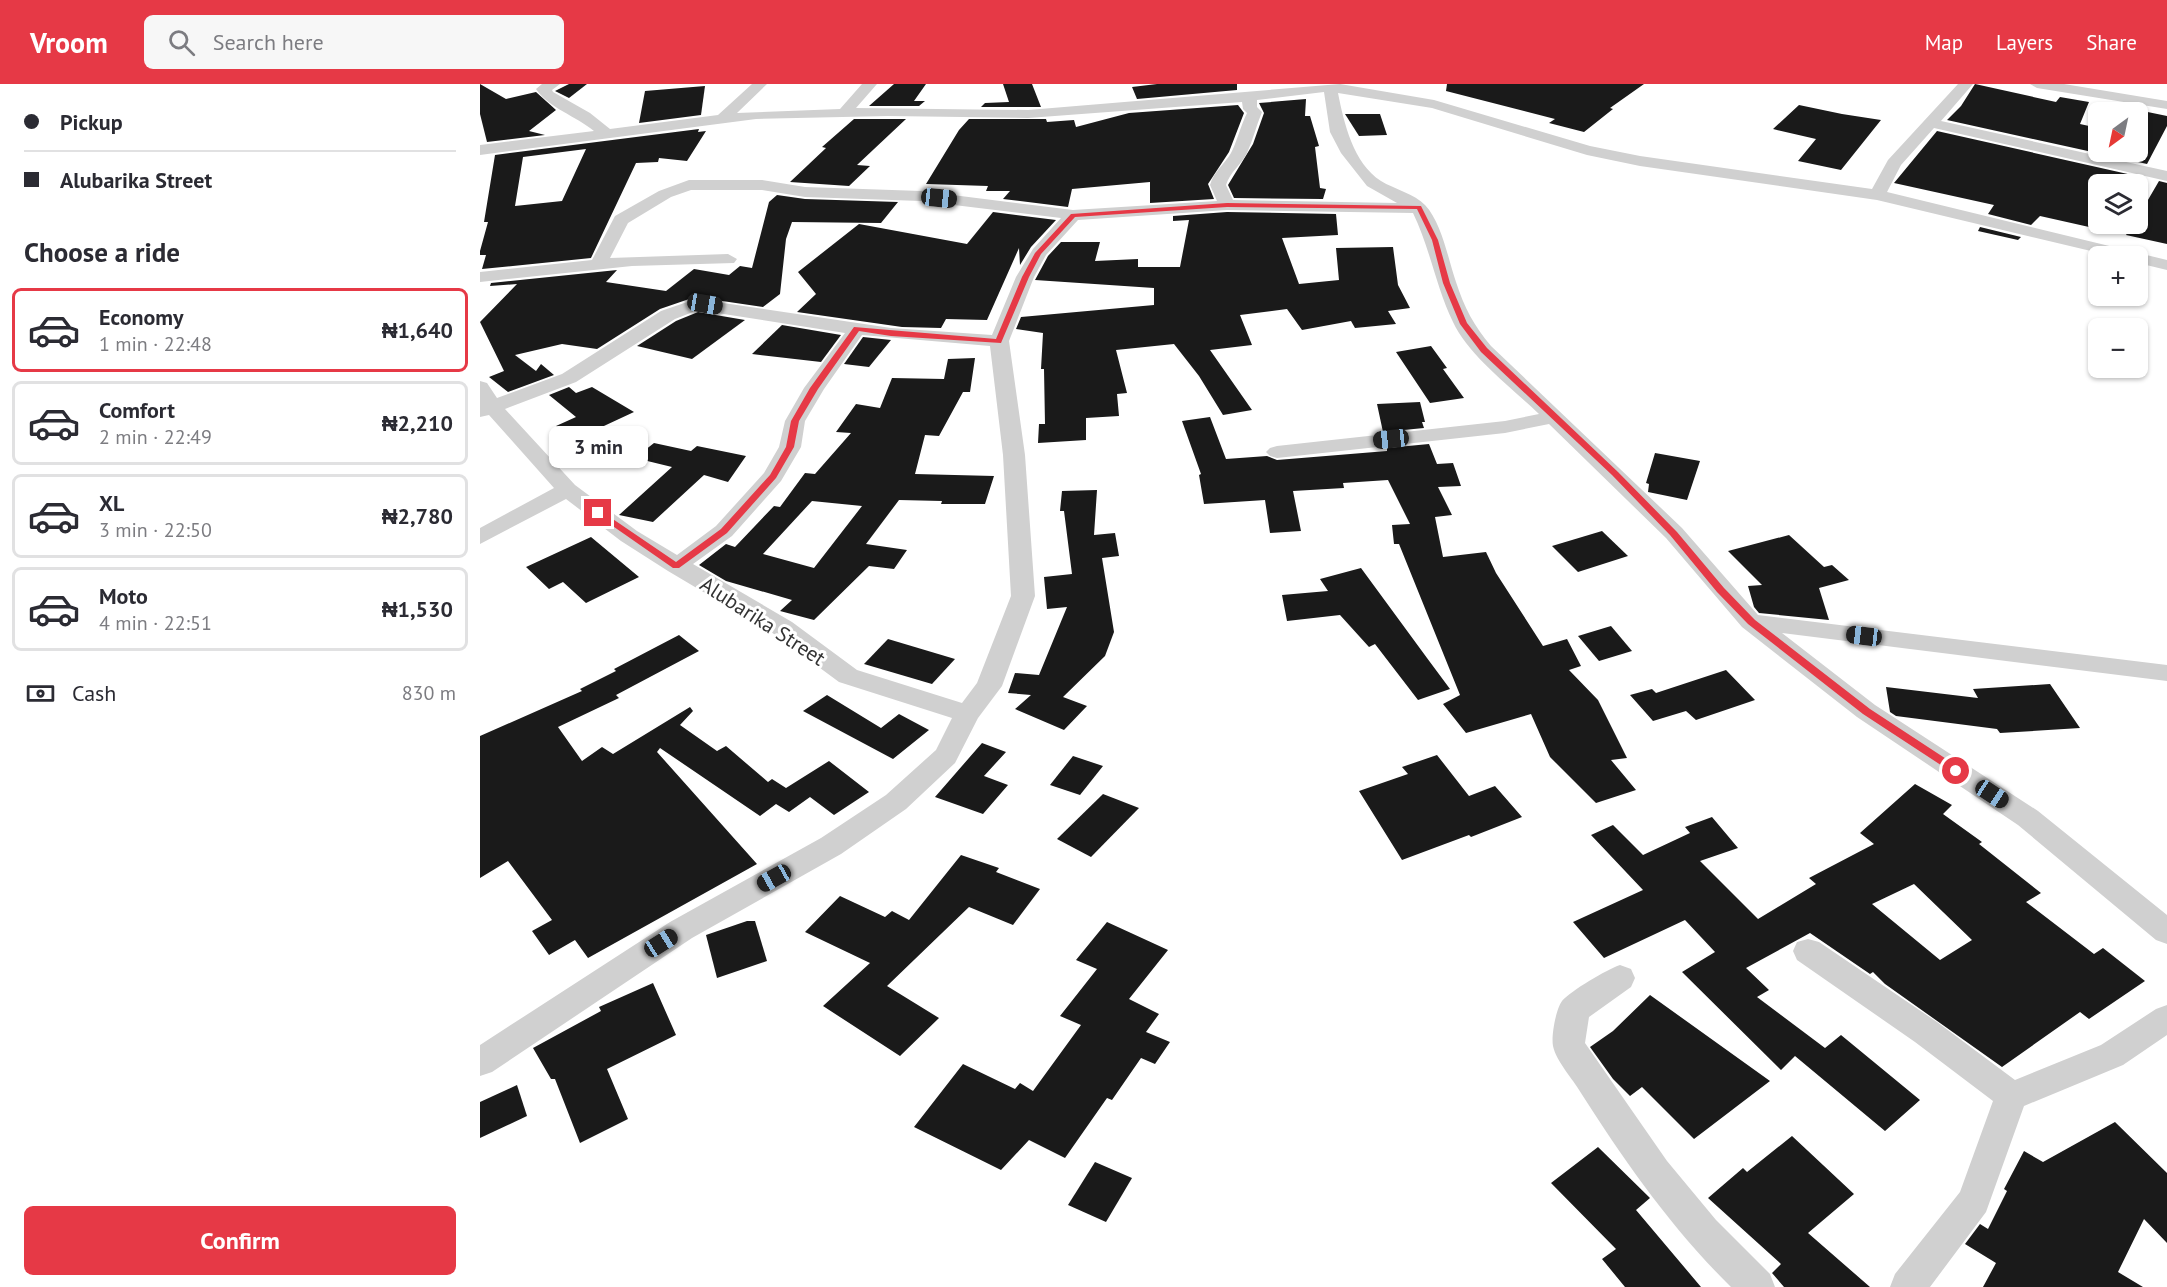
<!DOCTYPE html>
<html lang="en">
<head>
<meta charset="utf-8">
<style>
	:root { --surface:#fff; --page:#f7f7f7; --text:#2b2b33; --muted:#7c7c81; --line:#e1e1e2; --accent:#e63946 }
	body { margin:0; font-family:"PT Sans",sans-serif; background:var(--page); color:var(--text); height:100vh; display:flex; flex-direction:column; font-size:22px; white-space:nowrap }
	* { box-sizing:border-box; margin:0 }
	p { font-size:20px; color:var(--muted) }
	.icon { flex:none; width:33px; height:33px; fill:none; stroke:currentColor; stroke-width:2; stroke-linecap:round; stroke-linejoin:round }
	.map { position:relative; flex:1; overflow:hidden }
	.panel { display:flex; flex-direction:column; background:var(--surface); width:480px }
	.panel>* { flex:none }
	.hud { display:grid; align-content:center; height:132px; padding:0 24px; background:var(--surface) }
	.needle { width:39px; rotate:213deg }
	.buttons { position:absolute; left:1608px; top:18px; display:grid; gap:12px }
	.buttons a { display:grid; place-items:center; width:60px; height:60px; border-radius:9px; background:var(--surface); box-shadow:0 2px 4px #0004; font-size:30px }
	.end { position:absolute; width:27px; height:27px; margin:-14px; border:8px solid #e63946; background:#fff; box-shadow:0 0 0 3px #fff }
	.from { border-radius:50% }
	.bubble { position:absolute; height:42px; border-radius:9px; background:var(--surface); box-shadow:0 2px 4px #0004; font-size:20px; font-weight:600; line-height:42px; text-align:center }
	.car { position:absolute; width:18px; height:36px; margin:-18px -9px; border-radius:8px; box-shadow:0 0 4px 2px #0007; background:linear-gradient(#222 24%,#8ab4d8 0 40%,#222 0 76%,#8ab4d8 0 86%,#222 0) }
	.hud b { display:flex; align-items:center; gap:21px; height:57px; font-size:22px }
	.hud b+b { border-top:2px solid var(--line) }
	.hud i { width:15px; height:15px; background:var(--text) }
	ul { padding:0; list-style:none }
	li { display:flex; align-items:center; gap:18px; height:84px; margin:0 12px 9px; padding:0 12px; border:3px solid var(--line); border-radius:9px }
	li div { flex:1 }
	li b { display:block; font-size:22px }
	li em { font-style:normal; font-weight:600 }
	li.active { border-color:var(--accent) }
	li>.icon { width:54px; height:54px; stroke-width:1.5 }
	h2 { padding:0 24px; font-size:27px; line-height:72px }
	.pay { display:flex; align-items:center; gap:15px; height:66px; padding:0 24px; font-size:22px }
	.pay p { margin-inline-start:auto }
	.button { display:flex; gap:12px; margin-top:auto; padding:12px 24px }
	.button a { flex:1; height:69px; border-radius:9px; background:var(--accent); color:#fff; font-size:24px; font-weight:600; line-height:69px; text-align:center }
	header { display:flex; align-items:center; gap:36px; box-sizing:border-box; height:84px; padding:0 30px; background:var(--accent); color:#fff }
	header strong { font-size:28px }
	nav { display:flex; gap:33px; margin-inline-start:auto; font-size:21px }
	.search { width:420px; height:54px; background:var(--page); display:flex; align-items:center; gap:15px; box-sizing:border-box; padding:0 21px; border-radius:9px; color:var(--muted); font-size:22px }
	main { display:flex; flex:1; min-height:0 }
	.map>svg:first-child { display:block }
	.building { fill:#1a1a1a; fill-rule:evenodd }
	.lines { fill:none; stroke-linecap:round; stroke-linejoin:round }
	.minor { fill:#d0d0d0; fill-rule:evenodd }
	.route { fill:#e63946 }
	.labels { text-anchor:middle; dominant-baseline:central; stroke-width:6; stroke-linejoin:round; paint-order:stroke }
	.street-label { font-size:21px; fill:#333; stroke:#fff }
</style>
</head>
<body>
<header>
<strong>Vroom</strong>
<div class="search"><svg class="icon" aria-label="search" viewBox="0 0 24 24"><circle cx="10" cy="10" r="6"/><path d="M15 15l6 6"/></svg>Search here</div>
<nav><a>Map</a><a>Layers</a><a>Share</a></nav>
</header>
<main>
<section class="panel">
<div class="hud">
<b><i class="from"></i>Pickup</b>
<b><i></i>Alubarika Street</b>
</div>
<h2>Choose a ride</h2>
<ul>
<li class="active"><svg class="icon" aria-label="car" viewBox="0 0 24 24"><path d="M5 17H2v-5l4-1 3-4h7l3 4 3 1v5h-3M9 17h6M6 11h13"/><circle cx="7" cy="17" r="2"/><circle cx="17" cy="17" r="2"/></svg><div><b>Economy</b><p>1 min · 22:48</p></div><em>₦1,640</em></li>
<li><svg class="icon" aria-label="car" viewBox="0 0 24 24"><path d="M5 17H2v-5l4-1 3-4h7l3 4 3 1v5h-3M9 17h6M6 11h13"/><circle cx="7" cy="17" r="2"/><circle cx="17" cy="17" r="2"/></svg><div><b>Comfort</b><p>2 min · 22:49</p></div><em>₦2,210</em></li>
<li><svg class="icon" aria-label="car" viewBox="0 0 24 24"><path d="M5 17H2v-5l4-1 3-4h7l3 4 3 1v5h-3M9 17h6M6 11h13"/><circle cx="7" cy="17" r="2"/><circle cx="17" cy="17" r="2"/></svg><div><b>XL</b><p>3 min · 22:50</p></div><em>₦2,780</em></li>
<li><svg class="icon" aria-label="car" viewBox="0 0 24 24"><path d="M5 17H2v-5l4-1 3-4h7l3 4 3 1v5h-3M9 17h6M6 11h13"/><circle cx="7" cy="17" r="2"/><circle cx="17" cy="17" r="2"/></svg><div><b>Moto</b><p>4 min · 22:51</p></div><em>₦1,530</em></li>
</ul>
<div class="pay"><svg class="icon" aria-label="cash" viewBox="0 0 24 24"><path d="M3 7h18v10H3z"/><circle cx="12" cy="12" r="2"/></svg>Cash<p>830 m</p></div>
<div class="button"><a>Confirm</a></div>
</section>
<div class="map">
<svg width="1687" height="1203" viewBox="0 0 1687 1203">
	<rect width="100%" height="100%" fill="#fff"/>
	<g class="building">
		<polygon points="0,0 26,15 56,8 76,26 49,47 65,51 7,58 0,30"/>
		<polygon points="89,0 107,0 89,14 75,7"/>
		<polygon points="414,0 446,0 434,17 445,17 439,22 389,22"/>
		<polygon points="523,0 552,0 561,23 501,23 505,19 529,18"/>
		<polygon points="677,0 757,0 757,6 657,15 652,3"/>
		<polygon points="967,0 1164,0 1130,24 1133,25 1104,48 1069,39 1075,35 966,7"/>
		<polygon points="1495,0 1576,18 1580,13 1609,18 1600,40 1618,44 1618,68 1658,68 1658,26 1687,32 1687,42 1667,80 1467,36 1481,22"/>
		<polygon points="225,2 221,31 159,39 165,7"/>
		<polygon points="826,15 825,32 830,32 839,62 835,63 840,104 846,105 843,115 754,114 748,101 773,60 784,29 779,19"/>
		<polygon points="758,21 764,29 749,68 728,100 734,115 670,119 670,98 592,105 588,123 523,115 530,107 506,107 508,102 446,100 479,46 489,35 566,35 567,38 594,36 596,43 649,29"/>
		<polygon points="1319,21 1362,30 1401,36 1361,86 1318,77 1336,55 1293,45"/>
		<polygon points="865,30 900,30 907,51 879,52"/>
		<polygon points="374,35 426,35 377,81 390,82 369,102 310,98 346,64 342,63"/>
		<path d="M 219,45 L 218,48 L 226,47 L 207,77 L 179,74 L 178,78 L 156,79 L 111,174 L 2,185 L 6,171 L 0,171 L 0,167 L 8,138 L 4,138 L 15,71 ZM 106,65 L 82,117 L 35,122 L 43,73 Z"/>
		<polygon points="1457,47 1661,93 1657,100 1618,100 1618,145 1560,132 1551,141 1508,130 1514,121 1414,99"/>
		<polygon points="1679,97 1687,99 1687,160 1646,151 1653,140 1658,140 1658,133"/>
		<polygon points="297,111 325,115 418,118 401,139 312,138 306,155 300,210 283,223 215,213 180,225 117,265 82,260 35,271 56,287 61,280 74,291 28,308 9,293 24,287 0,238 37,200 10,202 11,199 137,186 126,198 186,207 214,185 249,191 260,182 272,184 289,118"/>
		<polygon points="513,128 576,136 551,163 540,181 539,164 507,236 466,235 461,244 422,243 317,228 336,210 318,188 379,140 487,160"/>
		<polygon points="747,128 856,130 858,151 802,154 819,200 859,196 856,164 913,163 918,201 930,224 908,227 916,240 875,244 871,237 822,246 807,225 760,231 772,261 730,266 772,326 743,331 719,292 694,260 636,266 647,309 637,310 639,332 606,334 606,356 558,359 559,340 565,340 564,285 561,285 563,249 536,245 541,233 674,221 674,204 555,196 568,172 581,158 620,158 615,177 658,175 658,183 700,183 709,136 693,137 693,132"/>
		<polygon points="1500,143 1541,153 1538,156 1498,147"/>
		<polygon points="218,228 265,236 212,275 157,262 196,237"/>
		<polygon points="302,241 361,251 341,278 272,270"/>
		<polygon points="383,253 411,256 389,283 364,280"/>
		<polygon points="951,262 967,284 963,285 984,314 950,319 916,268"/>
		<path d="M 495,274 L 490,308 L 483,308 L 459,352 L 445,351 L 435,390 L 514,392 L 505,420 L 461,420 L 462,417 L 419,416 L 386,460 L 427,466 L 414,485 L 389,482 L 334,536 L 300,527 L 312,516 L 246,497 L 219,481 L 246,460 L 255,463 L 294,422 L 300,423 L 325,389 L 335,390 L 371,349 L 356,348 L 376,320 L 400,324 L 412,294 L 464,295 L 468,275 ZM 332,417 L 382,422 L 334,484 L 283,470 Z"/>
		<polygon points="89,303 96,309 112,303 154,328 96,355 76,342 96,333 69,311"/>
		<polygon points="940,318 945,338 942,338 944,344 903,348 897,320"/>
		<polygon points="730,333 746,375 787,372 797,376 907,367 907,364 949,360 957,380 973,379 981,402 958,403 972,431 955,433 963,473 1006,468 1016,489 1063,562 1087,555 1101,582 1089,586 1118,616 1147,674 1131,676 1156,706 1116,719 1070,673 1051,630 986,649 963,620 980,611 919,460 914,460 912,441 930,440 908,396 863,399 864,404 813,407 821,447 790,449 785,416 724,420 719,391 721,390 702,337"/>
		<polygon points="174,359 211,367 217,362 266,372 248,398 224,391 173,438 139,431 192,383 155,374"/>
		<polygon points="1175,369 1220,377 1207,416 1168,408 1169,400 1166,399"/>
		<polygon points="617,406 614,451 635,449 639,472 622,474 634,548 625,572 583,613 607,622 584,646 535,625 551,611 528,609 535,589 559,591 587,523 567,525 564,493 592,490 584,427 580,427 582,407"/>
		<polygon points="1122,447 1148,472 1098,488 1072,462"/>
		<polygon points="1309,451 1344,483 1352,481 1369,496 1339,504 1349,536 1279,529 1274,523 1268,502 1282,501 1248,467"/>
		<polygon points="111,453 159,493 106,519 83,498 69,505 46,483"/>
		<polygon points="881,484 947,574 970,605 938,616 895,560 889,563 860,531 807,537 802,511 848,507 840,495"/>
		<polygon points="1131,542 1152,567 1119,577 1098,552"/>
		<polygon points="199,551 219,567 136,611 139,614 78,643 102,677 122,663 133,670 210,623 213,627 200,641 237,667 246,662 288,698 292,695 306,704 349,677 389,708 354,731 330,713 309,728 296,720 280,732 180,664 177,668 277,780 108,874 95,856 69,871 52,847 72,836 28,777 0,794 0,652 102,607 100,605 136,587 134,585"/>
		<polygon points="408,555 475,575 452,600 384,580"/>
		<polygon points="1246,586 1275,616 1216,636 1206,627 1173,637 1150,611 1172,605 1176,609"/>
		<polygon points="1570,600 1600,644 1520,649 1517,645 1416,632 1410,628 1406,603 1498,614 1493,605"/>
		<polygon points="347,611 401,644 419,630 449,646 413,675 323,627"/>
		<polygon points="502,659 526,668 504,692 528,701 503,730 455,713"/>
		<polygon points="957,671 989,712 1015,702 1042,733 991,753 989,751 922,776 879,707 928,690 922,683"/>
		<polygon points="593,672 623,682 600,711 570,701"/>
		<path d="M 1435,700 L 1472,721 L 1463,730 L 1502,758 L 1499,760 L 1561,809 L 1546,818 L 1614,870 L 1623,864 L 1665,897 L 1609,935 L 1600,928 L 1522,983 L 1405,900 L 1393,888 L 1390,890 L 1330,849 L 1266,884 L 1289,906 L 1277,913 L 1345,964 L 1361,951 L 1440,1016 L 1405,1047 L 1315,972 L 1301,986 L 1202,888 L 1235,868 L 1205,836 L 1124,874 L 1093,838 L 1163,806 L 1111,751 L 1133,741 L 1163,771 L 1210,749 L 1205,743 L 1232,733 L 1258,764 L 1220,777 L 1278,835 L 1336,800 L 1329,794 L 1394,760 L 1380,749 ZM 1434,800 L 1492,856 L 1460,876 L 1392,820 Z"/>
		<polygon points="623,710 659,724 611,773 577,755"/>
		<polygon points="481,771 519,784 516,788 560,805 533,841 489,823 407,902 459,934 420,972 343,922 390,879 325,848 360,812 405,833 412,827 429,836"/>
		<polygon points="267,837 275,837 287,877 237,894 226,851"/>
		<polygon points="627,838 688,866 649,915 679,930 666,948 690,958 675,980 661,974 632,1016 627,1014 585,1074 549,1056 521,1086 434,1043 483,980 535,1005 540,999 553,1007 601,941 580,932 617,885 596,876"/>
		<polygon points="173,899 196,951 127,985 148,1035 100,1059 75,995 71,995 53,964 121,927 119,923"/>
		<polygon points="1170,911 1290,997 1214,1055 1162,1003 1150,1012 1133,995 1110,963 1133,947"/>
		<polygon points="37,1001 47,1032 0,1054 0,1018"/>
		<polygon points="1635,1038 1687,1089 1687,1159 1664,1135 1638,1188 1663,1203 1503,1203 1516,1179 1485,1160 1500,1140 1508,1145 1527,1107 1524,1105 1544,1067 1563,1078"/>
		<polygon points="1312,1052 1374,1110 1328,1149 1390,1203 1304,1203 1292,1189 1301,1180 1228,1114 1263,1084 1267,1088"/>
		<polygon points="1118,1063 1170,1114 1156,1126 1221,1203 1145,1203 1122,1175 1136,1165 1071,1099"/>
		<polygon points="615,1078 652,1094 626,1138 588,1121"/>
	</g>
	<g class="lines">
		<g class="minor">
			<path d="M 62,0 L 80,0 L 72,6 L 73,8 L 110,29 L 130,45 L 238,31 L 272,0 L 287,0 L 257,29 L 360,25 L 382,0 L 397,0 L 376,24 L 548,26 L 860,0 L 954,16 L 1110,62 L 1160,72 L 1392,105 L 1408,76 L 1478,0 L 1493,0 L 1461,37 L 1687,87 L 1687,97 L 1454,44 L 1421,81 L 1407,108 L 1687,176 L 1687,186 L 1658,179 L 1658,172 L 1632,172 L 1397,116 L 1160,82 L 1107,71 L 952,24 L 858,9 C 864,39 873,79 901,97 C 914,105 935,110 945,121 C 962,139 968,175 976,198 C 984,223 994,242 1011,262 L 1202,444 L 1278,531 L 1687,581 L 1687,597 L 1302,549 L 1395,621 L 1558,727 L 1687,831 L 1687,860 L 1676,856 L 1538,741 L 1377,633 L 1262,543 L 1186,454 L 1069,340 L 1025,349 L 797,374 L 790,372 L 786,368 L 790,364 L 797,362 L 1025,337 L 1059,330 C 1033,305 988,271 973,238 C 956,203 950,164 933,129 L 747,126 L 598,136 L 566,171 L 554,193 L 529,257 L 545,371 L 555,512 L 522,602 L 498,634 L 475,679 L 426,725 L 361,770 L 212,854 L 12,988 L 0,992 L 0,961 L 190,838 L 341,754 L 406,711 L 456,666 L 472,634 L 359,598 L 294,550 L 188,487 L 141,457 L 86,415 L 0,460 L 0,444 L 74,404 L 9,331 L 0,333 L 0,297 L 7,299 L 17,314 L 82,290 L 181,227 L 216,215 L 411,244 L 512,251 L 536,193 L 553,165 L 581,134 L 441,117 L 325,113 L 282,106 L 211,106 L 191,113 L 148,139 L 130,174 L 248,170 L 257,175 L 254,179 L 152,182 L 0,198 L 0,188 L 112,176 L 135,132 L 179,107 L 209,96 L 282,96 L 325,103 L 441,107 L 593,126 L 737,117 L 730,101 C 734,87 744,81 751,69 C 756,60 761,41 767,29 L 763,25 L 762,18 L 548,34 L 408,32 L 276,35 L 0,71 L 0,61 L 114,47 C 96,32 69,24 56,5 ZM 844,8 L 850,48 L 861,69 L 887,102 L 917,119 L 753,116 L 746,101 C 750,88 761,81 767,69 C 773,56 776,42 782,28 L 777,23 L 777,16 ZM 218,226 L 365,249 L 324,304 L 305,337 L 299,363 L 284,389 L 236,442 L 197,471 L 157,447 L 95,401 L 25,325 L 96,298 L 195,235 ZM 382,251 L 510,262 L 523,371 L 531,512 L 497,599 L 482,619 L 377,586 L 312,538 L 213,480 L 252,452 L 301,397 L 321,363 L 325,337 L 344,305 Z"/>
			<polygon points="1550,0 1584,0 1687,17 1687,25 1557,4"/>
			<polygon points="1328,855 1339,858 1457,938 1535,996 1621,961 1676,925 1687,921 1687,951 1643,981 1544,1022 1506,1128 1450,1203 1410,1203 1415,1190 1480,1108 1513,1017 1435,958 1317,876 1313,867 1317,858"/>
			<path d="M 1140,881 L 1151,885 L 1155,894 L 1151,903 L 1109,933 L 1105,959 L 1187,1077 L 1236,1136 L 1290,1190 L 1295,1203 L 1251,1203 C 1192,1145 1145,1078 1101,1009 C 1093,995 1076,977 1073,962 C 1071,952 1076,925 1082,917 C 1092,906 1126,886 1140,881 Z"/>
		</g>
	</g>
	<polygon class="route" points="747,119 941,122 958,156 970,199 987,239 1007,264 1138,388 1197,448 1244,504 1275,536 1390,625 1480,684 1480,689 1473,689 1383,630 1268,540 1237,508 1190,451 1132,391 1001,268 980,240 963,199 952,156 937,125 747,123 595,133 561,170 549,193 521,259 411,252 379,247 338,305 319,337 314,363 296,394 247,449 199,484 193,484 114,429 121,427 196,478 241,445 290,391 306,363 311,337 330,304 374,243 516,255 542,193 555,169 591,130"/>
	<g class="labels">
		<g class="street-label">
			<text transform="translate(283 537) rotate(33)">Alubarika Street</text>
		</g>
	</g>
</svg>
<div class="buttons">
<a><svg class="needle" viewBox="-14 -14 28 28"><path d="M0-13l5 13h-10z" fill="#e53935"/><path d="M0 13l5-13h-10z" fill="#7c7c81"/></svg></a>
<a><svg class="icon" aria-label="layers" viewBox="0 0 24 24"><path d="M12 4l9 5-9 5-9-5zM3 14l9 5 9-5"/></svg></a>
<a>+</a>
<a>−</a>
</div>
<i class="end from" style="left:1476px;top:687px"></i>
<i class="end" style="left:118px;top:429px"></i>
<div class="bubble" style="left:69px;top:342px;width:99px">3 min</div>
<i class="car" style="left:459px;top:114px;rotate:96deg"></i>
<i class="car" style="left:225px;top:220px;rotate:100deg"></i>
<i class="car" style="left:911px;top:355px;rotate:264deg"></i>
<i class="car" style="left:1384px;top:552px;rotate:277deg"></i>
<i class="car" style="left:1512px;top:710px;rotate:123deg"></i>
<i class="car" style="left:294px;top:794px;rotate:241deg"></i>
<i class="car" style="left:181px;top:859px;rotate:58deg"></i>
</div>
</main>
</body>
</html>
